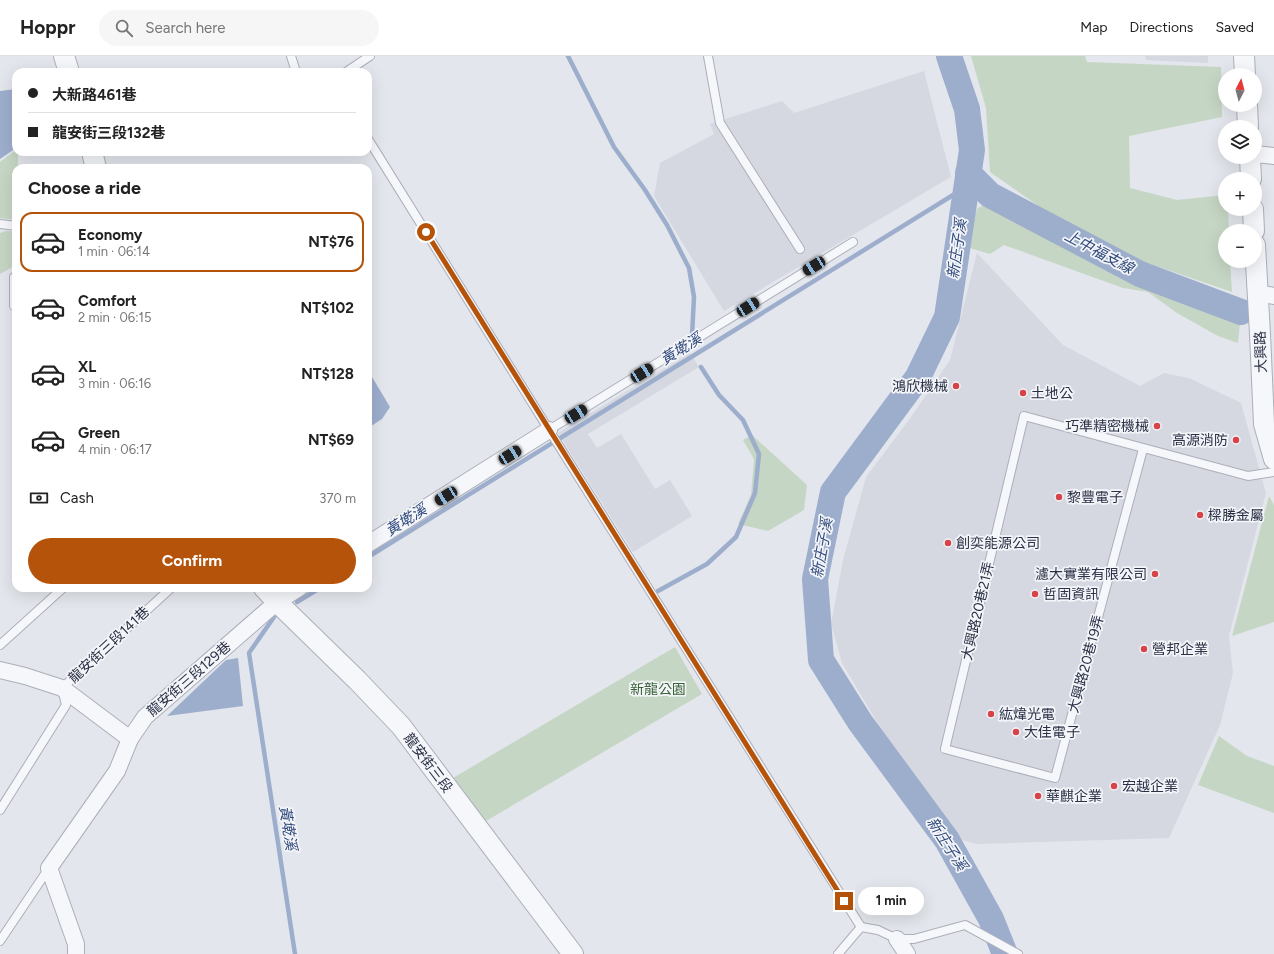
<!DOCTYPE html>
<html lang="en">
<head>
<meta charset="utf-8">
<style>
	:root { --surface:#fff; --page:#f6f6f6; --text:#222; --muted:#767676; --line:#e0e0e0; --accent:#b45309 }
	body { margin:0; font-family:Figtree,"Noto Sans TC",sans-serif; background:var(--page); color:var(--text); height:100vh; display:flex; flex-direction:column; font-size:15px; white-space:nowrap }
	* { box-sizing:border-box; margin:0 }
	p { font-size:13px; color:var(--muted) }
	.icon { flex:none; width:22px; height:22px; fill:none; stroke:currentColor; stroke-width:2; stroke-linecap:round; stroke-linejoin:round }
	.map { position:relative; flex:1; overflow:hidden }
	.details { position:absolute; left:12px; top:108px; width:360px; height:428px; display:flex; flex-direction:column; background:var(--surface); border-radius:12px; box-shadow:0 4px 16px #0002 }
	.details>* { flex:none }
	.top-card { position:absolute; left:12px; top:12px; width:360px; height:88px; border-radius:12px; box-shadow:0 4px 16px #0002; display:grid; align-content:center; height:88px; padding:0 16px; background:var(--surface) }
	.needle { width:26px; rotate:6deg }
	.controls { position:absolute; left:1218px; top:12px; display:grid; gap:8px }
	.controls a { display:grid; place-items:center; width:44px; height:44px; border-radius:50%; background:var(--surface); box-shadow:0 4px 16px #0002; font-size:20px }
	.end { position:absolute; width:18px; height:18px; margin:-9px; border:5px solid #b45309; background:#fff; box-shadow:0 0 0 2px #fff }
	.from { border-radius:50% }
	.bubble { position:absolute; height:28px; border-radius:14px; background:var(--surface); box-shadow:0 4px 16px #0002; font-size:13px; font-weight:700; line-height:28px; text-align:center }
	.car { position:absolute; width:12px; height:24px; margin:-12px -6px; border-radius:5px; box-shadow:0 0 3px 1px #0007; background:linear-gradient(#222 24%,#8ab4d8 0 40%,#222 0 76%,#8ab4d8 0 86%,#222 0) }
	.top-card b { display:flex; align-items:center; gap:14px; height:38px; font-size:15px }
	.top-card b+b { border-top:1px solid var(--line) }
	.top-card i { width:10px; height:10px; background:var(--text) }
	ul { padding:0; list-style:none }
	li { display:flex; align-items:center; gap:12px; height:60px; margin:0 8px 6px; padding:0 8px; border:2px solid transparent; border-radius:12px }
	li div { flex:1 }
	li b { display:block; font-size:15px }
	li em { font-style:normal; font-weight:700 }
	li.selected { border-color:var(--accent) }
	li>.icon { width:36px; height:36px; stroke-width:1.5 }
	h2 { padding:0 16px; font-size:18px; line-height:48px }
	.pay { display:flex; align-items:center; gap:10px; height:44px; padding:0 16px; font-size:15px }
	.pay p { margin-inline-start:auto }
	.action { display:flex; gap:8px; margin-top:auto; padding:8px 16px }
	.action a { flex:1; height:46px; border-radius:24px; background:var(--accent); color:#fff; font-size:16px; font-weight:700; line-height:46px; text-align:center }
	header { display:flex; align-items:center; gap:24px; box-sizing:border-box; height:56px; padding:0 20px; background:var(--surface); border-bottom:1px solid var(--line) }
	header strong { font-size:19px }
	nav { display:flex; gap:22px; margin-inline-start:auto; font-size:14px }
	.search { width:280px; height:36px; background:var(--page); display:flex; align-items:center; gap:10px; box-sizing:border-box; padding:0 14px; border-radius:22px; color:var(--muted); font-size:15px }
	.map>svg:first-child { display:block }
	.built { fill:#d5d8e1 }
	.green { fill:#c6d6c4 }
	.water { fill:#9daecd }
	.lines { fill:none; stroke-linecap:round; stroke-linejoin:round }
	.stream { stroke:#9daecd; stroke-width:4.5 }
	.river { stroke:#9daecd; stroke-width:26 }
	.service-casing { stroke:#acafba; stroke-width:10 }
	.minor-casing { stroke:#acafba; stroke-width:18 }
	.tertiary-casing { stroke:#acafba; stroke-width:22 }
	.service { stroke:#f6f7fa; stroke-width:8 }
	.minor { stroke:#f6f7fa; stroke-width:16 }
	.tertiary { stroke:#f6f7fa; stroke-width:20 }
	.route { stroke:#b45309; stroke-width:5 }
	.poi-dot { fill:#d64348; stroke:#f3f5f9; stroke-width:1.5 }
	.labels { text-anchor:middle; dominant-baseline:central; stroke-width:3.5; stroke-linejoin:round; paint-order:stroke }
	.street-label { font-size:14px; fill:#2a3045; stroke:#f3f5f9 }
	.poi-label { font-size:14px; fill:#2a3045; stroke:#f3f5f9; text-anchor:start }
	.park-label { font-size:14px; fill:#396236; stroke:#f3f5f9 }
	.water-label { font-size:15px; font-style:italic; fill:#314a7c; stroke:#f3f5f9 }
</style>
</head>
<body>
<header>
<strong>Hoppr</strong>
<div class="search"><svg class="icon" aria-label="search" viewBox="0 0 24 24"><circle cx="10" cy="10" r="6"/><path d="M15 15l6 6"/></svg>Search here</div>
<nav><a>Map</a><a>Directions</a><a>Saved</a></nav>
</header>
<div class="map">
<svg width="1274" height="898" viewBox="0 0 1274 898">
	<rect width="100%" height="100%" fill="#e3e6ec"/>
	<g class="built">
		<polygon points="1145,0 1208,0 1208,7 1146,4"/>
		<polygon points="924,15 951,121 724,255 654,140 660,107 714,78 710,68 782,45 794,57"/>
		<polygon points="977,197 1063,289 1140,330 1164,317 1189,322 1241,347 1266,437 1229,580 1233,617 1220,669 1169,782 977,788 962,784 934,749 887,683 842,607 831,568 843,504 866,421 911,361 950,304"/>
		<polygon points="690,297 699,311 588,378 597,392 621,378 655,433 670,424 692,460 633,496 558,377"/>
	</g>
	<g class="green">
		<polygon points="971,0 1085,0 1087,6 1221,11 1222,61 1129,80 1130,132 1177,144 1225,139 1225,153 1228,153 1229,175 1225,175 1225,205 1230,205 1232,236 1127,200 1050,158 990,116 986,52"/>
		<polygon points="16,94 16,96 18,96 18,109 19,112 16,112 16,164 0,162 0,106"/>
		<polygon points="992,145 1053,181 1118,213 1217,253 1240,267 1238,287 1218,280 1177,257 1148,236 1123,232 1004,189 990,198 970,192 969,170 978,152"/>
		<polygon points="6,175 16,176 16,209 0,218 0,177"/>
		<polygon points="752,379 807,429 804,454 768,475 738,468 751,439 754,403 743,384"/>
		<polygon points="1269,440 1274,449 1274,566 1232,580"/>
		<polygon points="675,591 702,638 486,765 453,722"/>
		<polygon points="1219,680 1247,700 1274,710 1274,757 1198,729"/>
	</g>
	<g class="water">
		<polygon points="16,33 16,92 0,103 0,35"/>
		<polygon points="372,321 390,351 382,363 368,372 368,324"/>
		<polygon points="238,602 243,650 167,660 226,604"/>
	</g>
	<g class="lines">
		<g class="stream">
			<polyline points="568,0 614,91 645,134 667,169 689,212 694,241 692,280"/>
			<polyline points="368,501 966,131"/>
			<polyline points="658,535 707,508 736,481 755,437 759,398 743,364 719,339 701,311"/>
			<polyline points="297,546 320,532"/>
			<polyline points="274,561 249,597 295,898"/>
		</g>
		<g class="river">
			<polyline points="949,0 967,53 972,94 947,261 918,321 833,436 815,523 821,604 860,666 947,784 991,863 1005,898"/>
			<polyline points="968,117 990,139 1140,218 1241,256"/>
		</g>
		<g class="service-casing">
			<g id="service">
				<polyline points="291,0 296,16"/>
				<polyline points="708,0 720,67 800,193"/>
				<polyline points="346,16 370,0"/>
				<polyline points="368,83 549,374 861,871"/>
				<polyline points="0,168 16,170"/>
				<polyline points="14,250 14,221 16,220"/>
				<polyline points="549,374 853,186"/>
				<polyline points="1143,393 1055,722 945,693 1024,360 1248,420 1274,416"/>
				<polyline points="0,589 63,532"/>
				<polyline points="0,754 66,649 62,632 171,532"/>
				<polyline points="0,885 49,812"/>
				<polyline points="838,898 861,871 878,874 897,883 914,883 965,869 1018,898"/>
			</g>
		</g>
		<g class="minor-casing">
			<g id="minor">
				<polyline points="1255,98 1274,100"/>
				<polyline points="1258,237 1274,240"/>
				<polyline points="368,488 549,374"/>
				<polyline points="0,614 25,620 62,632 130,683"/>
				<polyline points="897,883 907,898"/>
				<polyline points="76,898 76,888 49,812 117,715 130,683 145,661 277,546 299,532"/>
			</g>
		</g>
		<g class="tertiary-casing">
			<g id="tertiary">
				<polyline points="64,0 69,16"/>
				<polyline points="1244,0 1245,19"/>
				<polyline points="1247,49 1248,71"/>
				<polyline points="92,96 96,112"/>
				<polyline points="1250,101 1251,123"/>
				<polyline points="1253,153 1254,175"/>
				<polyline points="1255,189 1260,278 1264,368 1274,403"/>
				<polyline points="264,532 277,546 357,624 401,670 573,898"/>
			</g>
		</g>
		<use href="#service" class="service"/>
		<use href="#minor" class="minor"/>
		<use href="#tertiary" class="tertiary"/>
	</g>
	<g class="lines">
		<polyline class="route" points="426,176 844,845"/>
	</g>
	<g class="poi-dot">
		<circle cx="956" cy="330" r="4"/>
		<circle cx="1023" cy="337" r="4"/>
		<circle cx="1157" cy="370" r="4"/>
		<circle cx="1236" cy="384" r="4"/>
		<circle cx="1059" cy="441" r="4"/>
		<circle cx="1200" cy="459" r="4"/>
		<circle cx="948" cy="487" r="4"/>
		<circle cx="1155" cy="518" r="4"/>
		<circle cx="1035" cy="538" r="4"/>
		<circle cx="1144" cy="593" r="4"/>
		<circle cx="991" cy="658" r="4"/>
		<circle cx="1016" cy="676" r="4"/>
		<circle cx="1114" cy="730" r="4"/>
		<circle cx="1038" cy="740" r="4"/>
	</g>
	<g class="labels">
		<g class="street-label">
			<text transform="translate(1261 296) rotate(-92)">大興路</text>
			<text transform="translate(978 555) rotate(-77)">大興路20巷21弄</text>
			<text transform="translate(109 589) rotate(-43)">龍安街三段141巷</text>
			<text transform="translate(1086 608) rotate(-75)">大興路20巷19弄</text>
			<text transform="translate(189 623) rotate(-41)">龍安街三段129巷</text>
			<text transform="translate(428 707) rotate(53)">龍安街三段</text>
		</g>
		<g class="poi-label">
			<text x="948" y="330" text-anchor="end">鴻欣機械</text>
			<text x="1031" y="337">土地公</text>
			<text x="1149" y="370" text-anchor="end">巧準精密機械</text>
			<text x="1228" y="384" text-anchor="end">高源消防</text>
			<text x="1067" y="441">黎豐電子</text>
			<text x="1208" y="459">樑勝金屬</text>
			<text x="956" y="487">創奕能源公司</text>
			<text x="1147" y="518" text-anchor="end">濾大實業有限公司</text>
			<text x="1043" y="538">哲固資訊</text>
			<text x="1152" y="593">營邦企業</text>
			<text x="999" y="658">紘煒光電</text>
			<text x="1024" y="676">大佳電子</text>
			<text x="1122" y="730">宏越企業</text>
			<text x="1046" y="740">華麒企業</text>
		</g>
		<g class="park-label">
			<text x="658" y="633">新龍公園</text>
		</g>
		<g class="water-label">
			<text transform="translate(957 193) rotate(-82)">新庄子溪</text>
			<text transform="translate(1099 196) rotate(28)">上中福支線</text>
			<text transform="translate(681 293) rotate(-32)">黃墘溪</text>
			<text transform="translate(406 464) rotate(-32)">黃墘溪</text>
			<text transform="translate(822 492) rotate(-80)">新庄子溪</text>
			<text transform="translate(288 772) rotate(81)">黃墘溪</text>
			<text transform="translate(947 788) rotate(57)">新庄子溪</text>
		</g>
	</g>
</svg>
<div class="controls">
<a><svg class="needle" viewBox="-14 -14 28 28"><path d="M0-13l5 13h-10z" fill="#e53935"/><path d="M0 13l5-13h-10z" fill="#767676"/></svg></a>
<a><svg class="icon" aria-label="layers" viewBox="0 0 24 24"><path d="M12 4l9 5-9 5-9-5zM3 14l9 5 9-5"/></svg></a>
<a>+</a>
<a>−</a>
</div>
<i class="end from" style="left:426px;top:176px"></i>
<i class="end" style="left:844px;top:845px"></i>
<div class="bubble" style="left:858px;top:831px;width:66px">1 min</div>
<i class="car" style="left:814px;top:210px;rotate:238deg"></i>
<i class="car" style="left:748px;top:251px;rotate:58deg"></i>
<i class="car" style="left:642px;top:317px;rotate:58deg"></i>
<i class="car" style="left:576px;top:358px;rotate:58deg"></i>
<i class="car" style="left:510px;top:399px;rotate:58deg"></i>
<i class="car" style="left:446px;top:440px;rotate:238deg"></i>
<div class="top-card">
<b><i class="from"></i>大新路461巷</b>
<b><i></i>龍安街三段132巷</b>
</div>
<section class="details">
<h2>Choose a ride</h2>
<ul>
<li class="selected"><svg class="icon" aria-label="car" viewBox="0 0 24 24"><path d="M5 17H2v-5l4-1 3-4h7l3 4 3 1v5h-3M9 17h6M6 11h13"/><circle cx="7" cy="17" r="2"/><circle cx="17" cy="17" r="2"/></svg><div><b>Economy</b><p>1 min · 06:14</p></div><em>NT$76</em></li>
<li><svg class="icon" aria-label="car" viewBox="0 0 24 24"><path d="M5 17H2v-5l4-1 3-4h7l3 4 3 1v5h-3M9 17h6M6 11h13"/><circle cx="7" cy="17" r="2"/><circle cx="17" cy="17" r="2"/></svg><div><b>Comfort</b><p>2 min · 06:15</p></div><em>NT$102</em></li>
<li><svg class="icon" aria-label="car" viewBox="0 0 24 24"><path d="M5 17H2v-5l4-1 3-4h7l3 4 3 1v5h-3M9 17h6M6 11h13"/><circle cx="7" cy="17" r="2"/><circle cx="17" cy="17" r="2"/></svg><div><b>XL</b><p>3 min · 06:16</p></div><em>NT$128</em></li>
<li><svg class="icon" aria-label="car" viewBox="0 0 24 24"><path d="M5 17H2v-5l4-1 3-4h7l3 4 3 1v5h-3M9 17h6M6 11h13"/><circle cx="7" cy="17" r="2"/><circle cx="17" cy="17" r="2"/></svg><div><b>Green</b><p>4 min · 06:17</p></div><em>NT$69</em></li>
</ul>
<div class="pay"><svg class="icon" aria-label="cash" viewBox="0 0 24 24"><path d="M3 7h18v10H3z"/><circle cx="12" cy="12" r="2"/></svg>Cash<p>370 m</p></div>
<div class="action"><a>Confirm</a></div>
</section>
</div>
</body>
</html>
